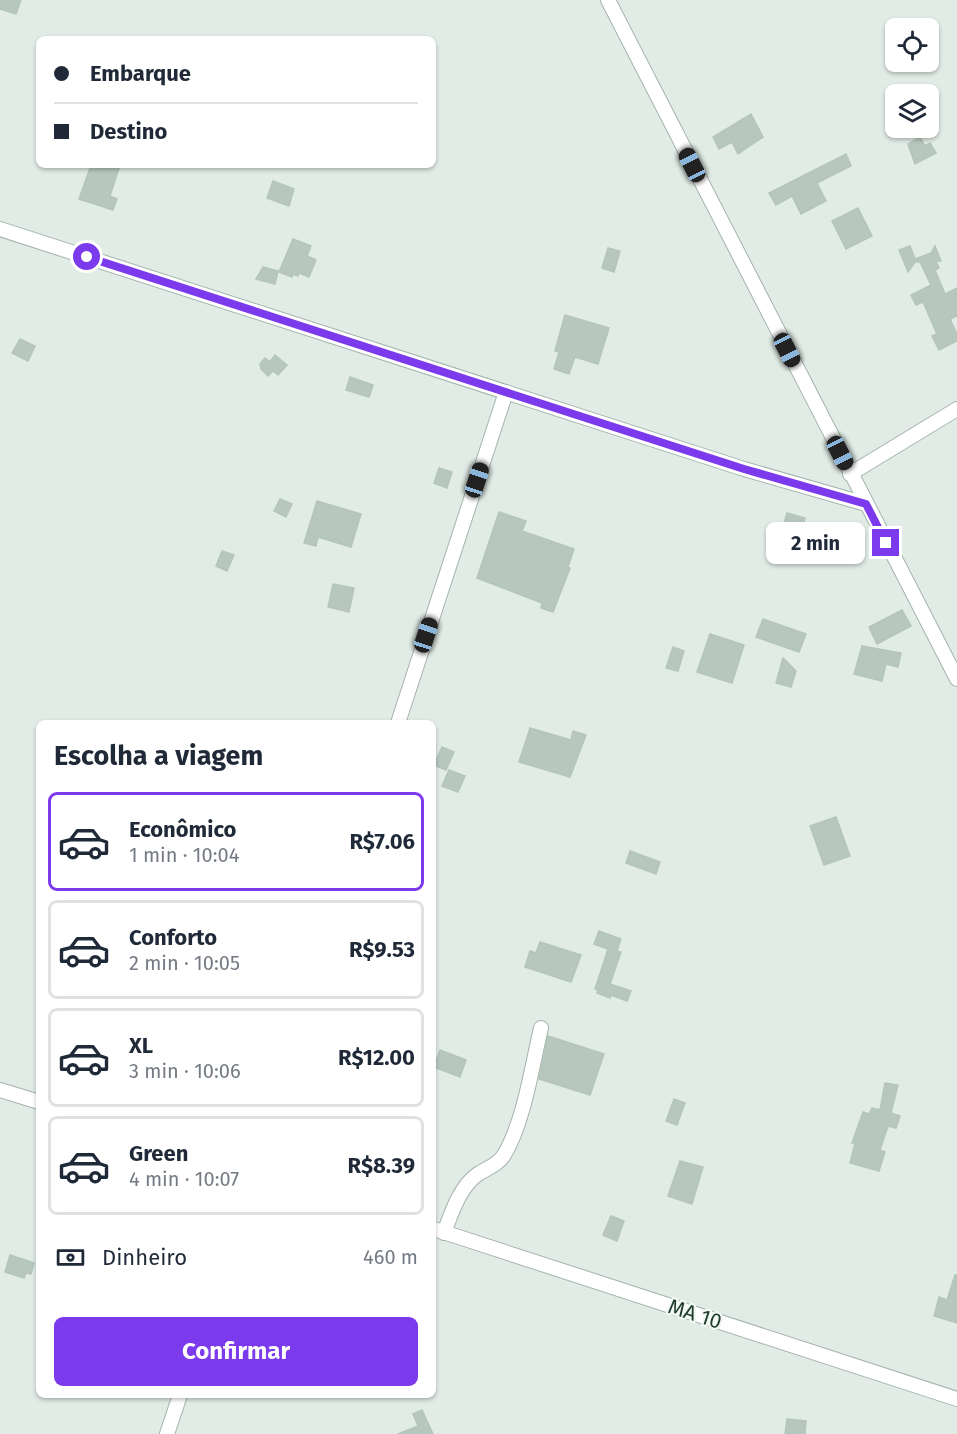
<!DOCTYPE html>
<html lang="pt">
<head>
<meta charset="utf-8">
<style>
	:root { --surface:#fff; --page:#f6f6f7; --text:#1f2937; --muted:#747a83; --line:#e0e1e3; --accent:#7c3aed }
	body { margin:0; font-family:"Fira Sans",sans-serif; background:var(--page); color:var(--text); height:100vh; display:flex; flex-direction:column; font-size:22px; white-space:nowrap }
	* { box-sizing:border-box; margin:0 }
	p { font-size:20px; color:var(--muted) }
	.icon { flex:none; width:33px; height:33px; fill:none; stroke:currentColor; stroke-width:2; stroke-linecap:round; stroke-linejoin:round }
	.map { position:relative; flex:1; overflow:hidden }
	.sheet { position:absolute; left:36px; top:720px; width:400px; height:678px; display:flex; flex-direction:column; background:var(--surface); border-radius:9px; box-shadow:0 2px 4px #0004 }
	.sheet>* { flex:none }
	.top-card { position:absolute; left:36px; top:36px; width:400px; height:132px; border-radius:9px; box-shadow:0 2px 4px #0004; display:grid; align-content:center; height:132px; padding:0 18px; background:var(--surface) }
	.controls { position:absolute; left:885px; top:18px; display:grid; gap:12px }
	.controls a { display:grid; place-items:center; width:54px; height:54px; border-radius:9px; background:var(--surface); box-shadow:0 2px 4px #0004; font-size:30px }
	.end { position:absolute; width:27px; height:27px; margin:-14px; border:8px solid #7c3aed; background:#fff; box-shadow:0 0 0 3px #fff }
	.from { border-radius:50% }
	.bubble { position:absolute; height:42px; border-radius:9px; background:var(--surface); box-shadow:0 2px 4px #0004; font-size:20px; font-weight:700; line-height:42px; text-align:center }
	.car { position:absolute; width:18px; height:36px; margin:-18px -9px; border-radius:8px; box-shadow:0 0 4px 2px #0007; background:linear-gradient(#222 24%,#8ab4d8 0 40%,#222 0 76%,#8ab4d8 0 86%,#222 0) }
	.top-card b { display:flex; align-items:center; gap:21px; height:57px; font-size:22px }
	.top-card b+b { border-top:2px solid var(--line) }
	.top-card i { width:15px; height:15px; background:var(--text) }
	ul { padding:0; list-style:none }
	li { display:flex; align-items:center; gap:18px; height:99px; margin:0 12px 9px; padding:0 6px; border:3px solid var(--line); border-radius:9px }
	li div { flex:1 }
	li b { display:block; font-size:22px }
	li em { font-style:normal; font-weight:700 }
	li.on { border-color:var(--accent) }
	li>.icon { width:54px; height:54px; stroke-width:1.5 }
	h2 { padding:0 18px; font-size:27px; line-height:72px }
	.pay { display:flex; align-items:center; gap:15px; height:66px; padding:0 18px; font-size:22px }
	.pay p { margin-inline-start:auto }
	.cta { display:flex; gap:12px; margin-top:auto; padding:12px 18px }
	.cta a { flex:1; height:69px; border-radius:9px; background:var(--accent); color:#fff; font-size:24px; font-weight:700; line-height:69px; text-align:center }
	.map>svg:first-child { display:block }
	.building { fill:#b7c7be; stroke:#b4c5bc; stroke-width:1.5 }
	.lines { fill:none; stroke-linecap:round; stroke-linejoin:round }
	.minor-casing { stroke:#a4b4ac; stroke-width:16 }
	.minor { stroke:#fff; stroke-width:14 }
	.route { stroke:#7c3aed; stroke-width:8 }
	.labels { text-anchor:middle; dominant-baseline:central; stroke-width:4.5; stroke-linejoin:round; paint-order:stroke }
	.street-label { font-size:21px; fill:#213d31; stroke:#f2f8f4 }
</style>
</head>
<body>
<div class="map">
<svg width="957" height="1434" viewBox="0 0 957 1434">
	<rect width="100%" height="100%" fill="#e1ece6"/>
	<g class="building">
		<polygon points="0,0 21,0 16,14 0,9"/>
		<polygon points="751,114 763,137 738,154 732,142 719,149 713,137"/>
		<polygon points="920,137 925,146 930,143 936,153 915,164 908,144"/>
		<polygon points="846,154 851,166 817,183 826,201 801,214 792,196 776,205 769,193"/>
		<polygon points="91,165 120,165 110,196 117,199 113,210 79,199"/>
		<polygon points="273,181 294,189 289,206 267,198"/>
		<polygon points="858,208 872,236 846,249 832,221"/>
		<polygon points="293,239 311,246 307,256 316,260 309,277 299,273 298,276 293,274 292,277 279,272"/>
		<polygon points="910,246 915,259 931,253 935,246 941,261 936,261 939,268 935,270 945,294 957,288 957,316 950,319 957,334 957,341 939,350 932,336 937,334 923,302 916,305 911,295 931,285 920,262 915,262 908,272 899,250"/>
		<polygon points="608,248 620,251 614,272 602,268"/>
		<polygon points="263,267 278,271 275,284 256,279"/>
		<polygon points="565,315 609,328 598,364 575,357 569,374 554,369 559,352 555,351"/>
		<polygon points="20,339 35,346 28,361 12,353"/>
		<polygon points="275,355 287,365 278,375 273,371 268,376 261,369 260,364 265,358 270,362"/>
		<polygon points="350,377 373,385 369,397 346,390"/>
		<polygon points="439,468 452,472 447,488 434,483"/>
		<polygon points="280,499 292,504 286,517 274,511"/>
		<polygon points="317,501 361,514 351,547 318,537 316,546 304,543"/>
		<polygon points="499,512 526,521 522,531 574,549 568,567 570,568 553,612 541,608 542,603 477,578"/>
		<polygon points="787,513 805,518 799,539 781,533"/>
		<polygon points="222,551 234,555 227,571 216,566"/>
		<polygon points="333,584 354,588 349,612 328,607"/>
		<polygon points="902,610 911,626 877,644 869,627"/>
		<polygon points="763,619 806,634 799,652 756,637"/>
		<polygon points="710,634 744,645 732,683 697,672"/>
		<polygon points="862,646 901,653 898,667 886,664 882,681 854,674"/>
		<polygon points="673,647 684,651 678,671 666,668"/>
		<polygon points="783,658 796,671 791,687 776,683"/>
		<polygon points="530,728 571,740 573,731 586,735 570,777 519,762"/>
		<polygon points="442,747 454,752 446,770 434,765"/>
		<polygon points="449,770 465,776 458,792 442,786"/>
		<polygon points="836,817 850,856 824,865 810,826"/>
		<polygon points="630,851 660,862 656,874 626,863"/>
		<polygon points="599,931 621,939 617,951 621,952 610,984 631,991 627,1001 611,995 610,998 597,993 598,990 595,989 608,949 594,944"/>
		<polygon points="540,942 581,955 571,982 525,967 530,951 536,953"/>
		<polygon points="548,1036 604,1054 590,1095 539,1079"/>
		<polygon points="440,1050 466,1060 460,1077 434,1067"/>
		<polygon points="885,1083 898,1085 891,1113 900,1116 896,1128 888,1126 880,1150 885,1152 879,1171 850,1163 855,1143 852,1143 863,1112 869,1114 872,1108 880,1110"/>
		<polygon points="674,1099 685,1103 677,1125 666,1121"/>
		<polygon points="680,1161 703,1167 692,1204 668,1196"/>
		<polygon points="611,1216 624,1221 617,1241 603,1235"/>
		<polygon points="10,1255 34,1263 31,1274 26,1273 24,1278 5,1272"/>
		<polygon points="955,1275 957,1275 957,1323 934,1316 939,1297 947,1300"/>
		<polygon points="422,1410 433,1434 398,1434 418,1426 413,1414"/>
		<polygon points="787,1419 806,1421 805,1434 785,1434"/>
	</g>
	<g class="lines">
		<g class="minor-casing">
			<g id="minor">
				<polyline points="608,0 957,679"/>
				<polyline points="0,229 744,469 866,504"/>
				<polyline points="850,474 957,409"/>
				<polyline points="398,723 506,392"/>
				<polyline points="0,1090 39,1102"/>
				<polyline points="434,1229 957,1399"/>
				<path d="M 444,1233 C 451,1214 460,1186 478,1174 C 487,1168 498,1165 504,1155 C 524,1122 532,1066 541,1028"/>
				<polyline points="167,1434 180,1395"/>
			</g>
		</g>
		<use href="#minor" class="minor"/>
	</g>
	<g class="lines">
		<polyline class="route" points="87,257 744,469 866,504 886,543"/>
	</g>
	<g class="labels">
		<g class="street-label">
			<text transform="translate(695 1314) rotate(18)">MA 10</text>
		</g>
	</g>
</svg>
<div class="controls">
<a><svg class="icon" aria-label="locate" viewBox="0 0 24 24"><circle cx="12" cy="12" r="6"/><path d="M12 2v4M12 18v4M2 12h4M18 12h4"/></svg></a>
<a><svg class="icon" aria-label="layers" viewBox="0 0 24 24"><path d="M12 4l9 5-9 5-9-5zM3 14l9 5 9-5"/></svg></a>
</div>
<i class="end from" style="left:87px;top:257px"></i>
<i class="end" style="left:886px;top:543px"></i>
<div class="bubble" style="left:766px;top:522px;width:99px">2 min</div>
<i class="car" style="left:692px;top:165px;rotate:333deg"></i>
<i class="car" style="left:787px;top:350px;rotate:153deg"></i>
<i class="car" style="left:840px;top:453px;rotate:153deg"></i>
<i class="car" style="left:477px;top:480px;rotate:18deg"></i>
<i class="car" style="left:426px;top:635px;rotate:18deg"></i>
<div class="top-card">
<b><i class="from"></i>Embarque</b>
<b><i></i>Destino</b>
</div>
<section class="sheet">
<h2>Escolha a viagem</h2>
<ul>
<li class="on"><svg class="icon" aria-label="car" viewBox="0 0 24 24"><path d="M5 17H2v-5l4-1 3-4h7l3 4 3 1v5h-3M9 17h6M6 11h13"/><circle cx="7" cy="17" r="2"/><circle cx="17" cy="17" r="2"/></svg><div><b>Econômico</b><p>1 min · 10:04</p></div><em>R$7.06</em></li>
<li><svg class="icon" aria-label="car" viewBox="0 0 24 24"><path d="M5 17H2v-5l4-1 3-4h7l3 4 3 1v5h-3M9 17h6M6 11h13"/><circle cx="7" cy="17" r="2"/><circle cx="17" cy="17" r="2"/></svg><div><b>Conforto</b><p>2 min · 10:05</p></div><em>R$9.53</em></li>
<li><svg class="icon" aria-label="car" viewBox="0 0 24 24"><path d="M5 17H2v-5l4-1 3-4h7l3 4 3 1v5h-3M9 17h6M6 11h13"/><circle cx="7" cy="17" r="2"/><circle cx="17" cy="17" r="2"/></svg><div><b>XL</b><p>3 min · 10:06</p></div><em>R$12.00</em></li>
<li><svg class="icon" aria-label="car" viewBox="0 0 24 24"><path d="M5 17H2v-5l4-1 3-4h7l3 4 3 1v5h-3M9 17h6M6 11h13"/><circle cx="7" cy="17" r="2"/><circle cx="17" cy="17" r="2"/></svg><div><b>Green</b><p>4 min · 10:07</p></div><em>R$8.39</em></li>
</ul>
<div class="pay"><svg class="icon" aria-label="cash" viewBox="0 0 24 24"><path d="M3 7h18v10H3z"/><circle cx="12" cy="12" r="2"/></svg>Dinheiro<p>460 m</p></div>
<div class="cta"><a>Confirmar</a></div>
</section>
</div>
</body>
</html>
